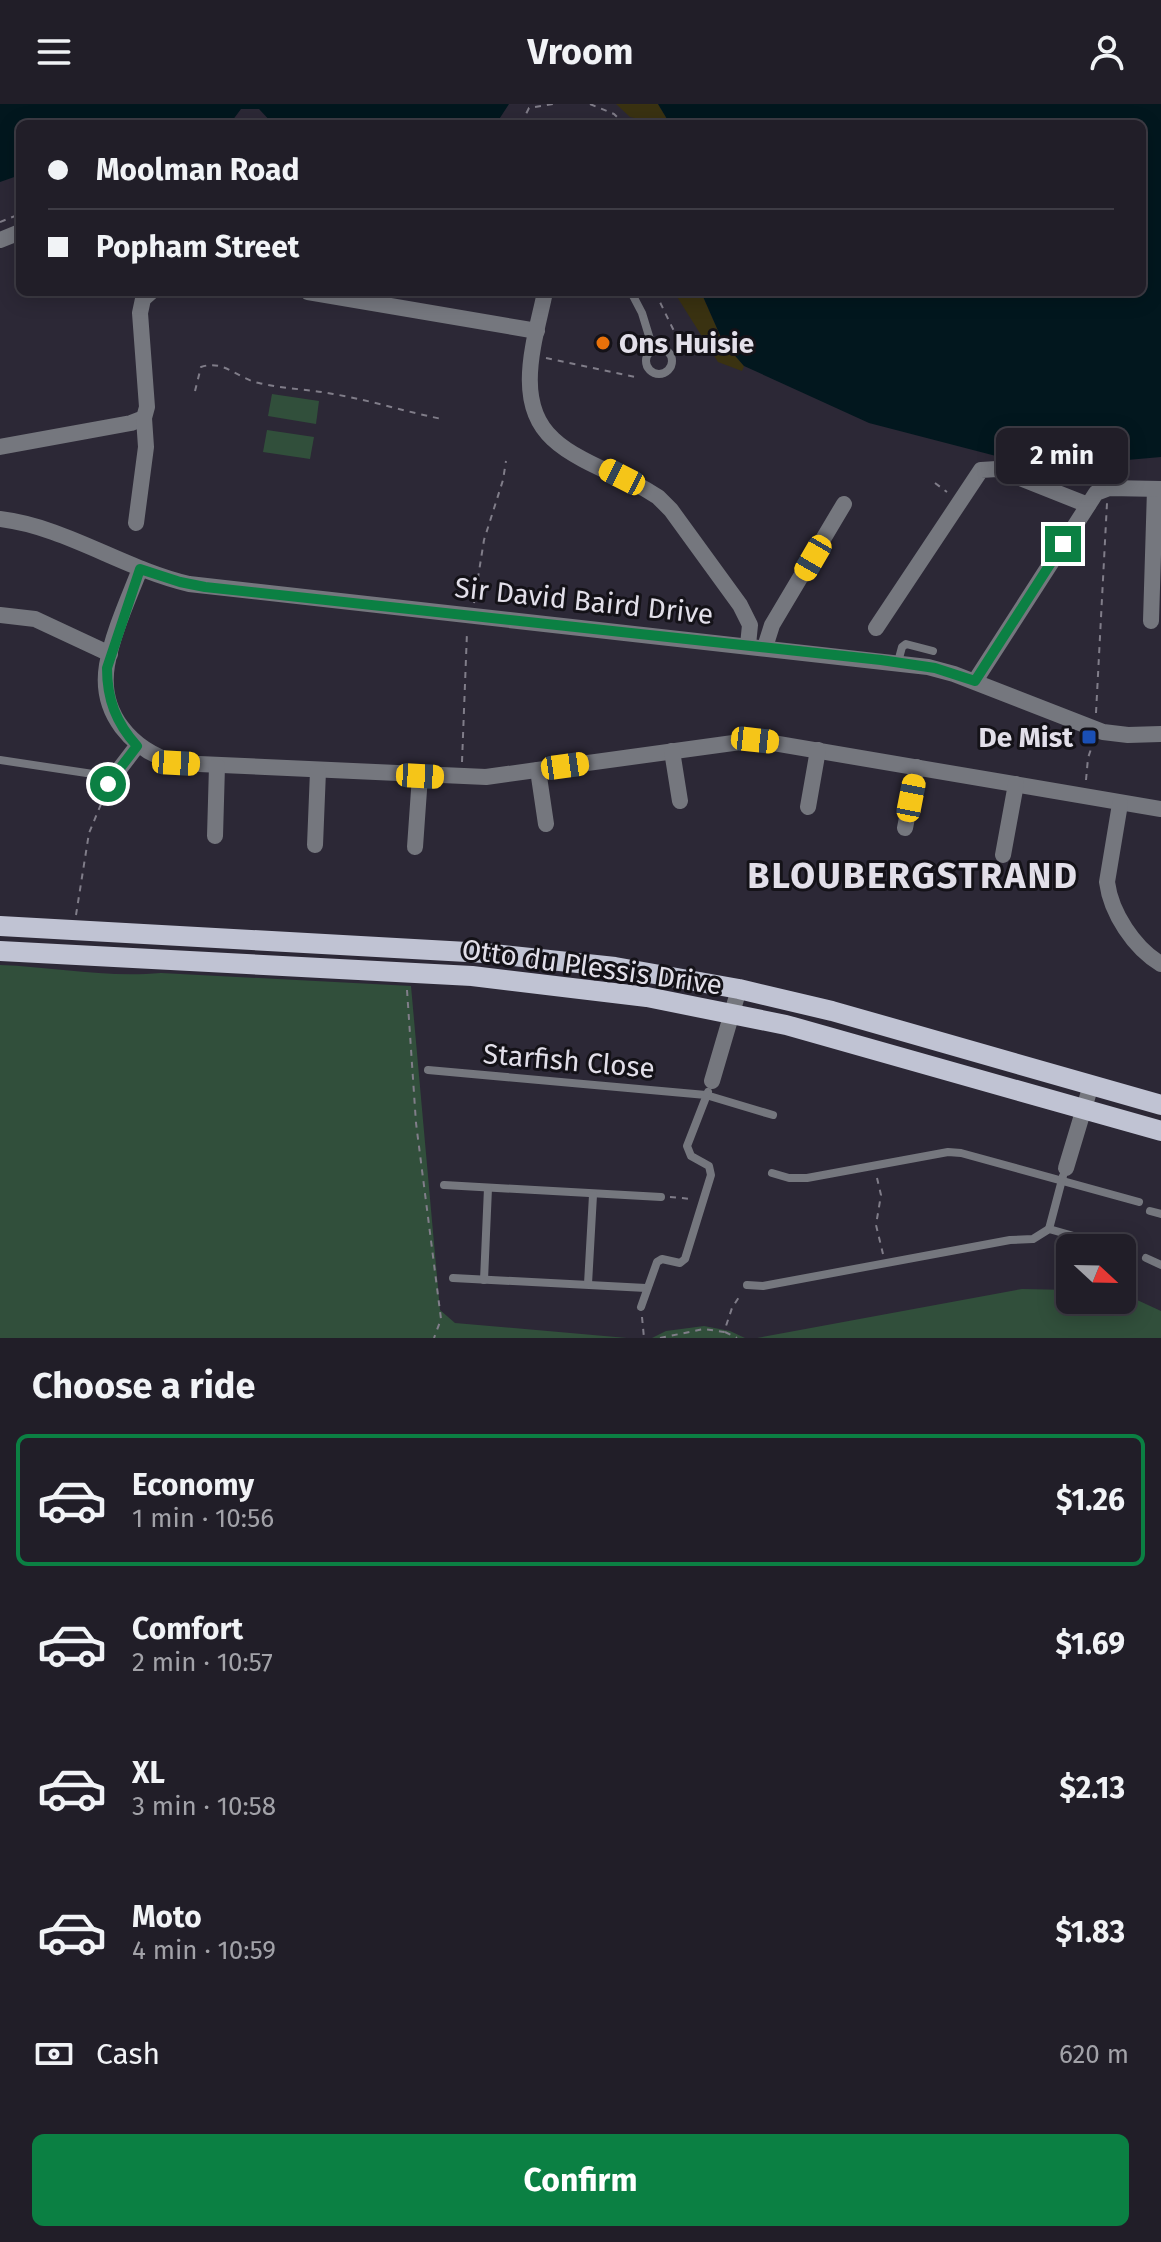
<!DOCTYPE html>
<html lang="en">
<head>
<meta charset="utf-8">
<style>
	:root { --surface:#211e28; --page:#292730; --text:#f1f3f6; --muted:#a2a2a8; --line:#3e3c45; --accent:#0b8043 }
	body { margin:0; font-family:"Fira Sans",sans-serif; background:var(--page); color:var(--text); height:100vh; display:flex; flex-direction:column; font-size:30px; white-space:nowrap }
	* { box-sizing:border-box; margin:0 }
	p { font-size:26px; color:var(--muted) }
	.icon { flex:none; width:44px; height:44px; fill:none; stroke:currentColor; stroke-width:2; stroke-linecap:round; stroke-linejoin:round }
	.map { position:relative; height:1234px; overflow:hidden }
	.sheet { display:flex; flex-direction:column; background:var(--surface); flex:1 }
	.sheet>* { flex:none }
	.top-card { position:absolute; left:16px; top:16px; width:1130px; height:176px; border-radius:12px; box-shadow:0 4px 20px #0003,0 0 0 2px var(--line); display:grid; align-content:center; height:176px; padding:0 32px; background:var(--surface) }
	.needle { width:52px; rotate:112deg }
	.tools { position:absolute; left:1056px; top:1130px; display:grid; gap:16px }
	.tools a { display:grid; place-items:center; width:80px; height:80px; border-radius:12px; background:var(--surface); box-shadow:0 4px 20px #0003,0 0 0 2px var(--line); font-size:40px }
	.end { position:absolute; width:36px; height:36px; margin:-18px; border:10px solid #0b8043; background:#fff; box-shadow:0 0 0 4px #fff }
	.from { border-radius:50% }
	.bubble { position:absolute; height:56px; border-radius:12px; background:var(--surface); box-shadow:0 4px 20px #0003,0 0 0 2px var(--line); font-size:26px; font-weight:700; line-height:56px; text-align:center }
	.car { position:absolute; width:24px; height:48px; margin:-24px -12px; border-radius:10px; box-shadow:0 0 6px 2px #0007; background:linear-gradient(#f5c518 24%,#345 0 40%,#f5c518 0 76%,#345 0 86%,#f5c518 0) }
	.top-card b { display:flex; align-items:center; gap:28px; height:76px; font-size:30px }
	.top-card b+b { border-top:2px solid var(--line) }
	.top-card i { width:20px; height:20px; background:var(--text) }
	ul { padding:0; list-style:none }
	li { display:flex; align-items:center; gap:24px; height:132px; margin:0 16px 12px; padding:0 16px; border:4px solid transparent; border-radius:12px }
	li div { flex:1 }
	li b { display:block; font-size:30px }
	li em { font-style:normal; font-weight:700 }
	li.selected { border-color:var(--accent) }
	li>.icon { width:72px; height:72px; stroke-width:1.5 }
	h2 { padding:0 32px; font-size:36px; line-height:96px }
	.pay { display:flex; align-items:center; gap:20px; height:88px; padding:0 32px; font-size:30px }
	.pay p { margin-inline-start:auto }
	.button { display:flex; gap:16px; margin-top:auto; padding:16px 32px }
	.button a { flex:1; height:92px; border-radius:12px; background:var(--accent); color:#fff; font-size:32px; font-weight:700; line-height:92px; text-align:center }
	header { display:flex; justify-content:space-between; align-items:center; height:104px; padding:0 32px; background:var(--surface); font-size:36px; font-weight:700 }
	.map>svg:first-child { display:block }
	.green { fill:#314f3b }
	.sand { fill:#3a3211 }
	.water { fill:#02171e }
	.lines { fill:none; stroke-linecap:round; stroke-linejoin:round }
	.path { stroke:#807d89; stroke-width:2; stroke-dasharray:6 6; stroke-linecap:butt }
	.service { stroke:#75777e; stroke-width:8 }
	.minor { stroke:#75777e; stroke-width:16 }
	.tertiary { stroke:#75777e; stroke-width:16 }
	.primary { stroke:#c0c3d3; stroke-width:20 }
	.route { stroke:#0b8043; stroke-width:10 }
	.food-dot { fill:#e8710a; stroke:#141218; stroke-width:3 }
	.transit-dot { fill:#1a4fb4; stroke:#141218; stroke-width:3 }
	.labels { text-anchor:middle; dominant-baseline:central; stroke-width:6; stroke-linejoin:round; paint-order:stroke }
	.poi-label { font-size:28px; font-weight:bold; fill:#e2dfe9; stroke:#141218; text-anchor:start }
	.street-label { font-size:28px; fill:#e2dfe9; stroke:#141218 }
	.district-label { font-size:36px; font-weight:bold; letter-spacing:2px; fill:#e2dfe9; stroke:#141218 }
</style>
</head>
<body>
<header><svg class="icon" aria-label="menu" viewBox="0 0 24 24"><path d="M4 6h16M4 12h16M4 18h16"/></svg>Vroom<svg class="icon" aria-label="person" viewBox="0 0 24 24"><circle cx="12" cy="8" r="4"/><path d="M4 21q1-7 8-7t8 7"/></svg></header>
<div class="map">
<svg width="1161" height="1234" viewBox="0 0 1161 1234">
	<rect width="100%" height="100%" fill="#2c2836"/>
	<g class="green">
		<polygon points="272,290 319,297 316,320 268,312"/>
		<polygon points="267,326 314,333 310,355 263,348"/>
		<path d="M 0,861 C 55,863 106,874 161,869 L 411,882 L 440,1206 L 455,1219 L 627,1234 L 0,1234 Z"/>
		<polygon points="1022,1185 1070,1186 1070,1196 1122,1196 1122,1189 1161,1207 1161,1234 757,1234"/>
		<polygon points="704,1222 730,1227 745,1234 652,1234 666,1227"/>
	</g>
	<g class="sand">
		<polygon points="616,0 658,0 670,20 645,20 643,16 630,13"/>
		<polygon points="674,188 701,188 723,238 744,262 742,267 718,258"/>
	</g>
	<g class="water">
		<polygon points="0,0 509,0 496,20 273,20 259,5 241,5 232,17 225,20 20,20 20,71 0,78"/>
		<polygon points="658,0 1161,0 1161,353 1059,362 996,352 869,319 744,262 723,238 701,188 1142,188 1142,20 670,20"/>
	</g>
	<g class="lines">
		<g class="path">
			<polyline points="590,0 614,10 624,20"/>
			<polyline points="521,20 529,4 553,0"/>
			<polyline points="0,118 20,110"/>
			<polyline points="655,188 674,227 690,236 696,246 703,250 713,250"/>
			<polyline points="546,254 635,273"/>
			<path d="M 195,287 L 201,263 C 224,255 238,275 259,279 C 283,285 308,285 333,290 C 370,296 406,308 442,315"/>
			<polyline points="935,379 947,388"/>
			<polyline points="474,499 484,436 503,376 506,357"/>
			<polyline points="1096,609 1107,399"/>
			<polyline points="462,658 467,528"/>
			<polyline points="1086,676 1088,654 1093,639"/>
			<polyline points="76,811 89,729 104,693"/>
			<polyline points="407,886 416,1019 441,1215 434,1234"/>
			<polyline points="877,1074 881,1091 876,1121 883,1150"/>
			<polyline points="670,1093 692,1095"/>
			<polyline points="642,1213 644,1234"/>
			<polyline points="725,1228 737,1234"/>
			<polyline points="660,1234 704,1225 724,1228 732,1204 741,1190"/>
		</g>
		<g class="service">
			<polyline points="631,188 642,209 653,245"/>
			<circle cx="659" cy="257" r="13"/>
			<polyline points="898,558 902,543 906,540 933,547"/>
			<polyline points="0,656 113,673"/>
			<polyline points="428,966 706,991 773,1011"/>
			<polyline points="772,1069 789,1074 807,1074 948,1048 961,1049 1139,1098"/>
			<polyline points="444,1081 661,1093"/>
			<polyline points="1150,1107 1161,1110"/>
			<polyline points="1049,1125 1063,1072"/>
			<polyline points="1122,1146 1127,1147"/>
			<polyline points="1146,1154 1161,1161"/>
			<polyline points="453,1174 646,1184"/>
			<polyline points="484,1176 488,1084"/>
			<polyline points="588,1180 593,1091"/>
			<polyline points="747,1181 763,1182 1010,1136 1033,1135 1049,1125 1116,1144"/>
			<polyline points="641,1203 657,1158 662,1155 680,1159 685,1155 711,1071 709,1062 691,1052 687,1042 708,988"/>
		</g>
		<g class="minor">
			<polyline points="0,136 20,128"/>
			<polyline points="308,188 537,227"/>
			<path d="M 545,188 C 536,233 512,298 553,335 C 575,356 618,371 645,385 L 658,393 L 671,406 L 740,501 L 750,521 L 748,541"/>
			<polyline points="0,343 131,319 144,314"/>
			<polyline points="136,419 146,343 144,314 147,303 140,209 143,195 151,188"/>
			<path d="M 140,465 C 128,496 113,528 107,561 C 99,609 131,646 176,659 L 486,673 L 755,636 L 1161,705"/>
			<polyline points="0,511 35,515 110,550"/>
			<polyline points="1151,517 1155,385"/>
			<polyline points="876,524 981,366 997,365 1088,401"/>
			<polyline points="765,543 772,521 844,400"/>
			<polyline points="975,577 1096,389 1109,384 1161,385"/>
			<polyline points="672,647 680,697"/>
			<polyline points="538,666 546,720"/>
			<polyline points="108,680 137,642"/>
			<path d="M 1120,700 L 1107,778 C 1111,809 1134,844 1161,860"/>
			<polyline points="808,703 818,646"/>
			<polyline points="905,724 917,663"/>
			<polyline points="215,732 217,662"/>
			<polyline points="315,741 318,667"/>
			<polyline points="415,743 420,672"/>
			<polyline points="1003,751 1016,680"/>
			<polyline points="712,977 739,885"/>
			<polyline points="1066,1064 1091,981"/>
		</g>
		<path class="tertiary" d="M 0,415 C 66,423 124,465 189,480 L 928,563 L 954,570 L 1103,628 L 1128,631 L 1161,630"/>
		<g class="primary">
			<polyline points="0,822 485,849 615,863 739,885 832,907 1161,1001"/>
			<polyline points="0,847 472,872 647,893 786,921 1161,1027"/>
		</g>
	</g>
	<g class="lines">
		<path class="route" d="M 108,680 L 137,642 C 116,619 107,595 107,564 L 140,465 L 180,478 L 205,483 L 881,556 L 935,564 L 975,577 L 1063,440"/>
	</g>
	<circle class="food-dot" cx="603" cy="239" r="8"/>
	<rect class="transit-dot" x="1081" y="625" width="16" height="16" rx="4"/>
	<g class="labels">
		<g class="poi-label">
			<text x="619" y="239">Ons Huisie</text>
			<text x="1073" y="633" text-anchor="end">De Mist</text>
		</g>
		<g class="street-label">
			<text transform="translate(584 497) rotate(6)">Sir David Baird Drive</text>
			<text transform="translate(592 863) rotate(8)">Otto du Plessis Drive</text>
			<text transform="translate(569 957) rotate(5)">Starfish Close</text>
		</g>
		<g class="district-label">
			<text x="913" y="772">BLOUBERGSTRAND</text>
		</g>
	</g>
</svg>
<div class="tools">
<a><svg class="needle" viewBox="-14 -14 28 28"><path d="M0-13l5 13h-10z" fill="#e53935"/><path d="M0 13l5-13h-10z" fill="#a2a2a8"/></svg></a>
</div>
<i class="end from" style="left:108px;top:680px"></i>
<i class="end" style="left:1063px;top:440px"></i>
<div class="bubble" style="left:996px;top:324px;width:132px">2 min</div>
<i class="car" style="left:622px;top:373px;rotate:297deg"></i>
<i class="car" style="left:813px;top:454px;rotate:210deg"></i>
<i class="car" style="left:755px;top:636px;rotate:96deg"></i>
<i class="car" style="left:176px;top:659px;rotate:93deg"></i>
<i class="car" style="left:565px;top:662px;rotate:82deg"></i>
<i class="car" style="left:420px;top:672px;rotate:93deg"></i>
<i class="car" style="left:911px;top:694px;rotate:11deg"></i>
<div class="top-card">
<b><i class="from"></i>Moolman Road</b>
<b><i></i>Popham Street</b>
</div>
</div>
<section class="sheet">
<h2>Choose a ride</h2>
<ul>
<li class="selected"><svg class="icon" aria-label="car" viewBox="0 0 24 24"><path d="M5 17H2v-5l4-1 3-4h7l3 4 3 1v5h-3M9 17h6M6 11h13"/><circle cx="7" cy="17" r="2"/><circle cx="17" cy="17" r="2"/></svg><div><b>Economy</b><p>1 min · 10:56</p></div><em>$1.26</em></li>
<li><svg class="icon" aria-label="car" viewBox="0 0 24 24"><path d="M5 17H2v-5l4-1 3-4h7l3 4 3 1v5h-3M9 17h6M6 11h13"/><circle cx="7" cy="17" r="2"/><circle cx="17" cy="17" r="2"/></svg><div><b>Comfort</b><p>2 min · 10:57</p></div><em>$1.69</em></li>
<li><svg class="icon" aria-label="car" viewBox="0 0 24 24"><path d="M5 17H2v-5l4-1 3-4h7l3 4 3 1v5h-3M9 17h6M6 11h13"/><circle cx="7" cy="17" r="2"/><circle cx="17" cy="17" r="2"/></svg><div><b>XL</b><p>3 min · 10:58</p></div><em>$2.13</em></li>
<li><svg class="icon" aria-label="car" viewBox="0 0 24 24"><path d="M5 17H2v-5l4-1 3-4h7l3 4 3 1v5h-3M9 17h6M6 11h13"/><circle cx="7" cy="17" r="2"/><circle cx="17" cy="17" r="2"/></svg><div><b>Moto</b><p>4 min · 10:59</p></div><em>$1.83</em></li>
</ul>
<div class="pay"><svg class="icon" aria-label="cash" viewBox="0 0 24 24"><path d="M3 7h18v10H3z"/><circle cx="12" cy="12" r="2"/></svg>Cash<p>620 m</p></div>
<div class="button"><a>Confirm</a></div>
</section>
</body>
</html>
